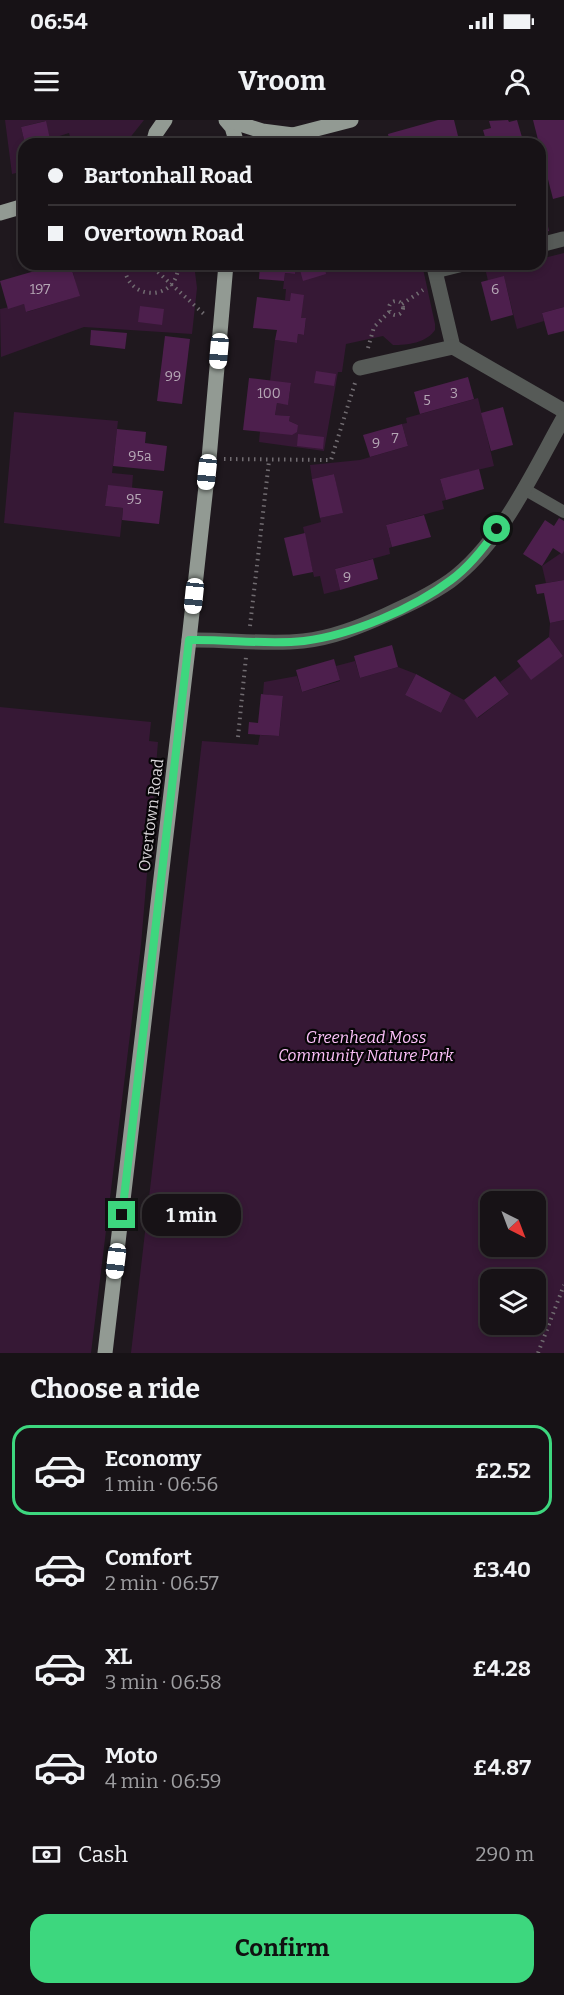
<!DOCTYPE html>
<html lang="en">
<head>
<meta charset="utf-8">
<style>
	:root { --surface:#171216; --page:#242023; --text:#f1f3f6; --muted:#9e9ea1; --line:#363235; --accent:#3dd77e }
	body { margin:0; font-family:Bitter,serif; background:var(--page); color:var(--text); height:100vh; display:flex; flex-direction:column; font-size:22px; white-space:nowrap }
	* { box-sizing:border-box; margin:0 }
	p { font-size:20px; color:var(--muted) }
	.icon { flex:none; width:33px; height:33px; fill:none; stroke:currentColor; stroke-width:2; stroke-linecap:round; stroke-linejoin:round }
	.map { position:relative; height:1233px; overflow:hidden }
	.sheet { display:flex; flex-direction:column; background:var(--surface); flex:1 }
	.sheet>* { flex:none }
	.guide { position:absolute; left:18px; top:18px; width:528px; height:132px; border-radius:18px; box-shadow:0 3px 9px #0003,0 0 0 2px var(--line); display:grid; align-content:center; height:132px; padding:0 30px; background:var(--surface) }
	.needle { width:39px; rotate:138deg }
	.controls { position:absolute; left:480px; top:1071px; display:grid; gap:12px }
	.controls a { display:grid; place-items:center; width:66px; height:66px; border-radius:12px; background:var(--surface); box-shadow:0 3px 9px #0003,0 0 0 2px var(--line); font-size:30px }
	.end { position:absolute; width:27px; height:27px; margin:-14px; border:8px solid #3dd77e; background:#111; box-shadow:0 0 0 3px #111 }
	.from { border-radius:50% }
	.bubble { position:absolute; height:42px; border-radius:18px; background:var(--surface); box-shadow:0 3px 9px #0003,0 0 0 2px var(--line); font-size:20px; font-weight:700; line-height:42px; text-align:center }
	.car { position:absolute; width:18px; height:36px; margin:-18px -9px; border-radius:8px; box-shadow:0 0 4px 2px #0007; background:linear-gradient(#fff 24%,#345 0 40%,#fff 0 76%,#345 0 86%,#fff 0) }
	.guide b { display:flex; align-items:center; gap:21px; height:57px; font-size:22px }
	.guide b+b { border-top:2px solid var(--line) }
	.guide i { width:15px; height:15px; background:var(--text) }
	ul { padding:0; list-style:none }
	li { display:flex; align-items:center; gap:18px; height:90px; margin:0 12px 9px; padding:0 18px; border:3px solid transparent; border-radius:18px }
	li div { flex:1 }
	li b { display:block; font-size:22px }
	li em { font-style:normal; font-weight:700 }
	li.on { border-color:var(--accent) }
	li>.icon { width:54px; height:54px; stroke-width:1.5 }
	h2 { padding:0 30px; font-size:27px; line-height:72px }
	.pay { display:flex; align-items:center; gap:15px; height:66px; padding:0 30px; font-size:22px }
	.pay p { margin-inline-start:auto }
	.cta { display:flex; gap:12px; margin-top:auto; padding:12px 30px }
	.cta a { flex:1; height:69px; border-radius:18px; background:var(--accent); color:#111; font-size:24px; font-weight:700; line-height:69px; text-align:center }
	.status { display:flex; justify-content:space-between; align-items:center; height:42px; padding:0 30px; background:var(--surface); direction:ltr }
	.status svg { height:16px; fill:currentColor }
	header { display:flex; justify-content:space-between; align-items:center; height:78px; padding:0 30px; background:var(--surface); font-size:27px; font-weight:700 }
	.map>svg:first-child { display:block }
	.green { fill:#361835; fill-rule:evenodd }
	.building { fill:#4d1f4d }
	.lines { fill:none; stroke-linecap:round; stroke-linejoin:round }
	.path { stroke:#716c71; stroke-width:4; stroke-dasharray:1.5 4.5; stroke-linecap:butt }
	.service { stroke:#565a57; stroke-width:12 }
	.minor { stroke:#565a57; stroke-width:15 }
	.primary { stroke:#929a93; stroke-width:15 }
	.route { stroke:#3dd77e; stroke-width:8 }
	.labels { text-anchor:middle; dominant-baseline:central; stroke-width:4.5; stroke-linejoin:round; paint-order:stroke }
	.number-label { font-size:14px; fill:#b5a7b5 }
	.street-label { font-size:16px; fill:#d8d4d8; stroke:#070507 }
	.park-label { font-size:16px; font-style:italic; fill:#fdc1fa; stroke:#070507 }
</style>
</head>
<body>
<div class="status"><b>06:54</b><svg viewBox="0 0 49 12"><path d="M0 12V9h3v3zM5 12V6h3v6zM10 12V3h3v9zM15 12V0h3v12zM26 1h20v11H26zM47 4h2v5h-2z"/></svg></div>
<header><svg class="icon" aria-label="menu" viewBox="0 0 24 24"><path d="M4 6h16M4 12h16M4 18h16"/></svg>Vroom<svg class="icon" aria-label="person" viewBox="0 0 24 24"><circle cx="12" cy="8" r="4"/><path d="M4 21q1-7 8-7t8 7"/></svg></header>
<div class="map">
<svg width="564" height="1233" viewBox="0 0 564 1233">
	<rect width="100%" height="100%" fill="#1f181e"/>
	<g class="green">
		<polygon points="5,0 144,0 125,24 72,24 69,13 50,19 45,1 21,7 25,24 24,28 20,30 24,51 12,54"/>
		<polygon points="564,133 564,187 542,193 544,201 517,209 504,157 488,161 486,152 518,144 540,144 540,139"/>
		<polygon points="91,144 194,144 197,168 192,214 84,207 1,237 0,189 24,184 27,192 79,176 72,149"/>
		<path d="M 297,144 L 422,144 L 435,204 L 435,210 C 426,223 408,225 393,225 L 383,216 L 346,224 L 342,252 L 338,252 L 324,331 L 259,322 L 260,311 L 298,305 L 289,301 L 290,296 L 275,295 L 277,283 L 288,284 L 291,264 L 270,261 L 275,220 L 297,223 L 298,214 L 304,215 L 306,199 L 301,198 L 290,181 L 285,180 L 286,169 L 283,169 L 285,153 L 295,154 Z"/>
		<polygon points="478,278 494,346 440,359 446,380 442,381 444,389 386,405 392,427 389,428 390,434 335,449 340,470 324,474 320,456 314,457 303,407 321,402 320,398 342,393 334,354 312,359 310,345 360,340 408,326 402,304 407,303 406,298"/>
		<polygon points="14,292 118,301 112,353 133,355 132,368 108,366 105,386 123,388 120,417 4,403"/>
		<polygon points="564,431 564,460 546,463 542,446"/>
		<path d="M 564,500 L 564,1233 L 131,1233 L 202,621 L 258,625 L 260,615 L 279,616 L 283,577 L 263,574 L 264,562 L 297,556 L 302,572 L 340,561 L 336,546 L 355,541 L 360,558 L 398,547 L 416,554 L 405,575 L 441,593 L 451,573 L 464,580 L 478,598 L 509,574 L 500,562 L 521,546 L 531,559 L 563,536 L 549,517 L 550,503 ZM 490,1082 L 536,1082 L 536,1126 L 490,1126 ZM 490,1160 L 536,1160 L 536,1204 L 490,1204 Z"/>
		<polygon points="0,587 151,602 149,621 158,622 141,825 91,1233 0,1233"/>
	</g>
	<g class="building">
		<polygon points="438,0 454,0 460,24 390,24 388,14"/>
		<polygon points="508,0 509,2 517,0 524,24 487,24 483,10 491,8 489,1"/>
		<polygon points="533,0 564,0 564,76 553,79"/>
		<polygon points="46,1 50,19 59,17 61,24 25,24 21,7"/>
		<polygon points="545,93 549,111 540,113 540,94"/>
		<polygon points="59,144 70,144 80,176 26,192 24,184 8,189 0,161"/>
		<polygon points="260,144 297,144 295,154 285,153 284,161 259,159"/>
		<polygon points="324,144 326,154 303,161 300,150"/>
		<polygon points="504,156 513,195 491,201 481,162"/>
		<polygon points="291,173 304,175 301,198 306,198 304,215 298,214 297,223 275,220 277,210 253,208 257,177 290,181"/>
		<polygon points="140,186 164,189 162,205 138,202"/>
		<polygon points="564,187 564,211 548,215 542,193"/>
		<polygon points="91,210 127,213 125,229 90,225"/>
		<polygon points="165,216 190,219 182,284 157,281"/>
		<polygon points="316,251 336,254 334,266 314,263"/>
		<polygon points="468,257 474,279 420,294 414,272"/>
		<polygon points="249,258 291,263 288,285 277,283 275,295 290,296 289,301 298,305 297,312 292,315 243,310"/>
		<polygon points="503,287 513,325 491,331 481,293"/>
		<polygon points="402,304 408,326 370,337 363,315"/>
		<polygon points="117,309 146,312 145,323 167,326 164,351 113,346"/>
		<polygon points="298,314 324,317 323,329 297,326"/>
		<polygon points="479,349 484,369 446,380 440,359"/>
		<polygon points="334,354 343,393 320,398 312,359"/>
		<polygon points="108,365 163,371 159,404 122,400 123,388 105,386"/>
		<polygon points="424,395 431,417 392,427 386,405"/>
		<polygon points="559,398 564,401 564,431 562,434 553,428 542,446 523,434 545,400 554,406"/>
		<polygon points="305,413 313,452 293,456 284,418"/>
		<polygon points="373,439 378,459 340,470 335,449"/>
		<polygon points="564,460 564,500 550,503 544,473 537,474 535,465"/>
		<polygon points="549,517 563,536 531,560 517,541"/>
		<polygon points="392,525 398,547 360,558 354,536"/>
		<polygon points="334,539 340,560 302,572 296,550"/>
		<polygon points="416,554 451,573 441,593 405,575"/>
		<polygon points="495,556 509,574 477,598 464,580"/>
		<polygon points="261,574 283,576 279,616 248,614 249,602 258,603"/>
	</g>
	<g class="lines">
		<g class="path">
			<path d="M 124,144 C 126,184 180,181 178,144"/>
			<polyline points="149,144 204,194"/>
			<circle cx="396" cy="188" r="7"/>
			<polyline points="402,184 423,170"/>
			<polyline points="368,228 374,207 390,191"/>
			<polyline points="224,339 331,340 355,263"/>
			<polyline points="250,506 269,341"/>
			<polyline points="238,617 246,537"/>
			<polyline points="538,1233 564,1165"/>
		</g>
		<polyline class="service" points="524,369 564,392"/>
		<g class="minor">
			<polyline points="540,125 563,119"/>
			<polyline points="453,227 435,151 463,144"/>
			<polyline points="360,248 453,227 564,291"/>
			<path d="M 189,520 C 227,519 265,525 303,521 C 332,518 359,507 386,495 C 408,485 430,475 450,461 C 501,424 534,350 564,297"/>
		</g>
		<g class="primary">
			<polyline points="226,0 232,7 237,24"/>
			<polyline points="228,0 262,11 293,15"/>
			<polyline points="153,24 156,13 165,0"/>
			<polyline points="276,24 293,15 351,0"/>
			<polyline points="0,93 24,86"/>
			<polyline points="105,1233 189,520 209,339 226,144"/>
		</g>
	</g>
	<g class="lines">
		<path class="route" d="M 122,1095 L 189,520 C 227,519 266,525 304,521 C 351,515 413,489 451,460 C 470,446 484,428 497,409"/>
	</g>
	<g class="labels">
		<g class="number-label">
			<text x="40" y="169">197</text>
			<text x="495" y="169">6</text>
			<text x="173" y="256">99</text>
			<text x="269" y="273">100</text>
			<text x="454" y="273">3</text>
			<text x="427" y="280">5</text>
			<text x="395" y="318">7</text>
			<text x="376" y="323">9</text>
			<text x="140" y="336">95a</text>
			<text x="134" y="379">95</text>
			<text x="347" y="457">9</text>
		</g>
		<g class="street-label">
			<text transform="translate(151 695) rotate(-83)">Overtown Road</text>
		</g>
		<g class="park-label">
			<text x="366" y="917">Greenhead Moss<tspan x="366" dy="18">Community Nature Park</tspan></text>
		</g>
	</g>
</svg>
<div class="controls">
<a><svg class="needle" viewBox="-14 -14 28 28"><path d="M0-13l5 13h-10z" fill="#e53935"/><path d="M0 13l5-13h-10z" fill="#9e9ea1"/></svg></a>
<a><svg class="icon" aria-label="layers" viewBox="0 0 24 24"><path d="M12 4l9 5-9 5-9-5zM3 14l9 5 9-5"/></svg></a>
</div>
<i class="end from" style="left:497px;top:409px"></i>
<i class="end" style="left:122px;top:1095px"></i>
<div class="bubble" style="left:142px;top:1074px;width:99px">1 min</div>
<i class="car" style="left:219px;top:231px;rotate:185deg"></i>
<i class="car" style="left:207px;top:352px;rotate:186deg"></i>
<i class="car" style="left:194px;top:476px;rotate:186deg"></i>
<i class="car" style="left:116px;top:1141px;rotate:187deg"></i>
<div class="guide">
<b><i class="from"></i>Bartonhall Road</b>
<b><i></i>Overtown Road</b>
</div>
</div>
<section class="sheet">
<h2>Choose a ride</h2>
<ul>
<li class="on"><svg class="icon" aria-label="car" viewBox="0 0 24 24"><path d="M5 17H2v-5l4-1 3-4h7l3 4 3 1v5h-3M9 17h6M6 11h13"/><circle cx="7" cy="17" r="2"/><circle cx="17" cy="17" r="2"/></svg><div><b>Economy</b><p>1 min · 06:56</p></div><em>£2.52</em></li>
<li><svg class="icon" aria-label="car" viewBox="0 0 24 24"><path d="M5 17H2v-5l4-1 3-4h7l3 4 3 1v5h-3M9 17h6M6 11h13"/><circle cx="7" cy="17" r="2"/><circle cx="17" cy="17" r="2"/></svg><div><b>Comfort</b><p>2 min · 06:57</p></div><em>£3.40</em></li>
<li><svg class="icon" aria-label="car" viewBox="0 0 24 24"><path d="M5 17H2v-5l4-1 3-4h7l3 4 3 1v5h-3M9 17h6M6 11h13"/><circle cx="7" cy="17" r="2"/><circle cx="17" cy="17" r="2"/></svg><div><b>XL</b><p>3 min · 06:58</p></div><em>£4.28</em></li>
<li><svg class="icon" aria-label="car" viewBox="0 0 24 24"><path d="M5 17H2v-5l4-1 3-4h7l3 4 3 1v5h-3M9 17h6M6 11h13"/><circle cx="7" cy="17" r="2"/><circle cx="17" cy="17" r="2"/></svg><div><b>Moto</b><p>4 min · 06:59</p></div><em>£4.87</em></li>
</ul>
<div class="pay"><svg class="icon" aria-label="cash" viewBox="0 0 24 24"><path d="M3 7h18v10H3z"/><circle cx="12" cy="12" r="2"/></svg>Cash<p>290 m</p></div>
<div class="cta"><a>Confirm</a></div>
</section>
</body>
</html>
